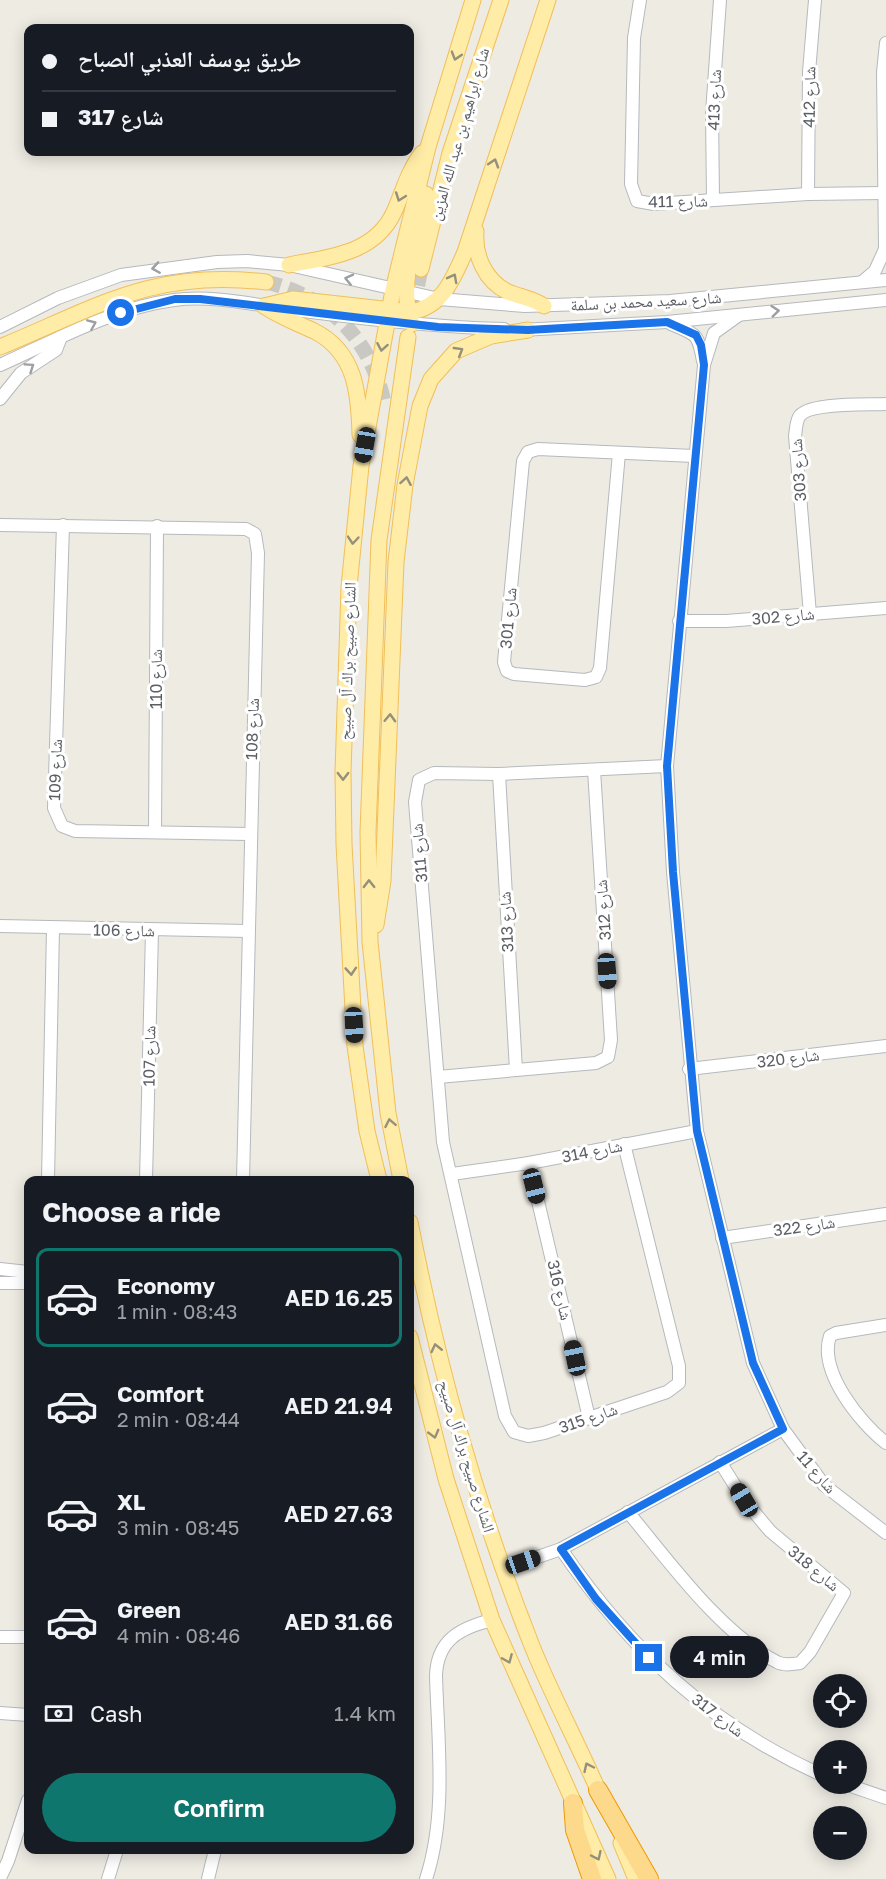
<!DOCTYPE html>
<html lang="en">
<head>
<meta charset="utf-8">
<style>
	:root { --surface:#171b24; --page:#242831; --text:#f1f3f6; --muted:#9ea1a6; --line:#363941; --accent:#0f766e }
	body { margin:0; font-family:"Golos Text","Noto Naskh Arabic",sans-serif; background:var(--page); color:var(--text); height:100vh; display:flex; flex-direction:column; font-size:22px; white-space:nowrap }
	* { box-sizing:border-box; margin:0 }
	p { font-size:20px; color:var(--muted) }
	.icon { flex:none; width:33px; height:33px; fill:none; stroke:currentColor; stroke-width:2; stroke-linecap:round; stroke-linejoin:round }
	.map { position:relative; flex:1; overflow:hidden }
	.side { position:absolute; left:24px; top:1176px; width:390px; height:678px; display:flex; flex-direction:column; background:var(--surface); border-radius:12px; box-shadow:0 3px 15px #0003 }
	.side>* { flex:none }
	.top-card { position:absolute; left:24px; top:24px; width:390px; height:132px; border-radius:12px; box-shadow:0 3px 15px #0003; display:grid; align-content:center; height:132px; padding:0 18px; background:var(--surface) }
	.buttons { position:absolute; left:813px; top:1674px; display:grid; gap:12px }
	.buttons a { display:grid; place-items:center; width:54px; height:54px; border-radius:50%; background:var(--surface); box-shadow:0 3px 15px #0003; font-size:30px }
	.end { position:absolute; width:27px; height:27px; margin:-14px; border:8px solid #1a73e8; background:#fff; box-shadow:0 0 0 3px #fff }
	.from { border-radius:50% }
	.bubble { position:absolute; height:42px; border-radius:21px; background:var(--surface); box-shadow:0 3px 15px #0003; font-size:20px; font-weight:600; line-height:42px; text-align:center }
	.car { position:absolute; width:18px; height:36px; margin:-18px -9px; border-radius:8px; box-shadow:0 0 4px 2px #0007; background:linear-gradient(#222 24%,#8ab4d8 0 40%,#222 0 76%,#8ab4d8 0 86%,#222 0) }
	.top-card b { display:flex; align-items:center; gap:21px; height:57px; font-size:22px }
	.top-card b+b { border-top:2px solid var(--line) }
	.top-card i { width:15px; height:15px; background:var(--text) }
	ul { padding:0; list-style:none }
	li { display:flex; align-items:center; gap:18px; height:99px; margin:0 12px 9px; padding:0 6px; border:3px solid transparent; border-radius:12px }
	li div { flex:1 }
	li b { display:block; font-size:22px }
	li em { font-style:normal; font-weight:600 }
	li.active { border-color:var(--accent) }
	li>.icon { width:54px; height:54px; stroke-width:1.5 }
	h2 { padding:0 18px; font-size:27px; line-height:72px }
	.pay { display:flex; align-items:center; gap:15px; height:66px; padding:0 18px; font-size:22px }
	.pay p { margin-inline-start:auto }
	.cta { display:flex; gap:12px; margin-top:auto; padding:12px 18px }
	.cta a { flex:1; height:69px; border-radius:36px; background:var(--accent); color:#fff; font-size:24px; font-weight:600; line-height:69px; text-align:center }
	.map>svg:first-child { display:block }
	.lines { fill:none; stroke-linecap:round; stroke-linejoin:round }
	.major-tunnel { stroke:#c9c8c3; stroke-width:15; stroke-dasharray:15 8; stroke-linecap:butt }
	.minor-casing { stroke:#b5b9bd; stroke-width:14 }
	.major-casing { stroke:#f1bf58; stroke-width:17 }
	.highway-casing { stroke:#f09a00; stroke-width:20 }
	.minor { stroke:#fff; stroke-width:12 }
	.major { stroke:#ffeca7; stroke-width:15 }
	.highway { stroke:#fdda8b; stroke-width:18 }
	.oneway { stroke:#94907b }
	.oneway2 { stroke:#9d9fa2 }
	.route { stroke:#1a73e8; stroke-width:8 }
	.labels { text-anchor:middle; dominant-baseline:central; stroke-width:6; stroke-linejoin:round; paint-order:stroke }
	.street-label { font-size:16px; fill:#5b5f64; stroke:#fff }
</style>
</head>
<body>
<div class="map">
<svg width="886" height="1879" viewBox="0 0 886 1879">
	<rect width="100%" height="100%" fill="#eeebe3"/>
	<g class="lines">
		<g class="major-tunnel">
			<path d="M 266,282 C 331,297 373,342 385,407"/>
			<polyline points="413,308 421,269"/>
		</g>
		<g class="minor-casing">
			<g id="minor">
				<polyline points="640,0 634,38 631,184 637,201 654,204 808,194 884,193"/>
				<polyline points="808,194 809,72 815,0"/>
				<polyline points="713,200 712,113 720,0"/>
				<polyline points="862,282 875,271 885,249 883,72 886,43"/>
				<polyline points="739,315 714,333 704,365 667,766 673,872 697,1131 753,1363 783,1429 824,1485 886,1533"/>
				<path d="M 671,324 C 696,335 698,332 703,361"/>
				<polyline points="0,327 58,298 121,275 217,262 247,261 289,265 439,299 525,306 670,301 886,280"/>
				<polyline points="521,330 667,322 886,300"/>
				<path d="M 0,365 C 56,340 113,308 174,300 C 211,295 250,304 287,309 C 359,318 431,327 504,329"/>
				<polyline points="0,399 21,373 56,350 61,337"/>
				<polyline points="619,453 600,668 596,677 585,680 514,674 507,671 504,662 523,461 528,452 538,449 694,456"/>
				<polyline points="0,525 246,529 255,534 258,553 243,1180"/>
				<polyline points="63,525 54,808 62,826 75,831 249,834"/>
				<path d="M 810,614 L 795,436 C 796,430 796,422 799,417 C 807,402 868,405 886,404"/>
				<polyline points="679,621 726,621 886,608"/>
				<polyline points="499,774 516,1070"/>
				<polyline points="155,831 157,526"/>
				<polyline points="0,926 248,931"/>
				<polyline points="689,1069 886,1046"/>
				<polyline points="438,1077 596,1063 608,1057 611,1040 594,770"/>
				<polyline points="624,1144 679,1366 679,1383 667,1392 544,1433 528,1436 514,1432 505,1416 443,1142 415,802 419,780 434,773 499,774 667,766"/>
				<polyline points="529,1163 589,1418"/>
				<polyline points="452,1174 529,1163 697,1131"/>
				<polyline points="48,1180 53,928"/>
				<polyline points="146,1180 152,931"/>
				<polyline points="722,1238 886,1214"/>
				<polyline points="0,1269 28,1272"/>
				<polyline points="0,1283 28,1283"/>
				<path d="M 886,1325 L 836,1333 L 830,1336 C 818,1371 860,1423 886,1443"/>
				<path d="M 783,1429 L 561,1549 C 630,1650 711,1726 824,1776"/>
				<path d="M 628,1512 C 668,1560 721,1634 777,1662 C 784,1666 793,1664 800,1663 L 810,1652 L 844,1593 L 770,1531 L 744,1500 L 720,1462"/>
				<polyline points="503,1569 561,1549"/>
				<polyline points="0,1637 28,1637"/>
				<polyline points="0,1713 28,1715"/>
				<polyline points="845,1784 886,1798"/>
				<polyline points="0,1878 8,1861 28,1800"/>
				<polyline points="108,1879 117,1850"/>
				<polyline points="208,1879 215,1850"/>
				<path d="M 426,1879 C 447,1815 438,1743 436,1676 C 437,1640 460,1628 492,1620"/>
			</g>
		</g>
		<g class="major-casing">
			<g id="major">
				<path d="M 476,231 C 474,255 485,281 508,292 C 520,297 532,298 544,306"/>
				<path d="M 289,265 C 329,257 375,254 394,212 C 403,192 408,171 422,153"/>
				<polyline points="421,269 450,153 501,0"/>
				<path d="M 264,306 L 293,299 L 410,312 C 442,308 453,279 465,252 L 548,0"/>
				<path d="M 264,306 C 280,317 297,323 314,331 C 356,352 359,394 360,435"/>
				<path d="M 412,324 C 397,283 417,235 426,194"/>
				<path d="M 0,347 C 99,306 154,269 266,282"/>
				<polyline points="376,925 383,881 396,562 405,485 420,406 431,379 456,351 491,336 528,330"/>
				<polyline points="379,1180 367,1131 355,1046 344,844 343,772 349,587 361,466 393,290 428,147 473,0"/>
				<polyline points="401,1180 388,1113 370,942 368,832 379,540 408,337"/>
				<path d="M 410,1222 C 439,1371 476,1504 532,1646 C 553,1698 580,1747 602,1799"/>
				<polyline points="410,1337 446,1479 492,1620 608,1879"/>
				<polyline points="621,1843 636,1879"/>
			</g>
		</g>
		<g class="highway-casing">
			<g id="highway">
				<polyline points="598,1790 649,1879"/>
				<polyline points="573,1803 575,1830 592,1879"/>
			</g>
		</g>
		<use href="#minor" class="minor"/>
		<use href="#major" class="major"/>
		<use href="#highway" class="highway"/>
	</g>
	<defs><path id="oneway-chevron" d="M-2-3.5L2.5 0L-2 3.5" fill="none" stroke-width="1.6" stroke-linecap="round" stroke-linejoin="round" transform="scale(1.5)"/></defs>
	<g class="oneway">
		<use href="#oneway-chevron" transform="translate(456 56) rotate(107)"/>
		<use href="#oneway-chevron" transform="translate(494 163) rotate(-72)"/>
		<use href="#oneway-chevron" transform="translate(400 197) rotate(110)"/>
		<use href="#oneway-chevron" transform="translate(453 278) rotate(-62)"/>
		<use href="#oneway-chevron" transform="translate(382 347) rotate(100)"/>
		<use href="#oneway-chevron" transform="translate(459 351) rotate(-31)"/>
		<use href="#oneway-chevron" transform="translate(406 481) rotate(-80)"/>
		<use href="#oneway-chevron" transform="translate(353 540) rotate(95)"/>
		<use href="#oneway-chevron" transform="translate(390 718) rotate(-88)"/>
		<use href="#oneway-chevron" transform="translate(343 776) rotate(90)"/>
		<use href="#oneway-chevron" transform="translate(369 884) rotate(-91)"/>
		<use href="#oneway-chevron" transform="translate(351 971) rotate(86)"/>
		<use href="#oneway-chevron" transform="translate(390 1123) rotate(-101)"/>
		<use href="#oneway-chevron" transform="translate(436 1348) rotate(-103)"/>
		<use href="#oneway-chevron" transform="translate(434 1434) rotate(75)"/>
		<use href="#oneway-chevron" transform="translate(508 1659) rotate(67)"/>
		<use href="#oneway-chevron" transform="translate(588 1767) rotate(-115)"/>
		<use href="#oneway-chevron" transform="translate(597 1856) rotate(65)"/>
	</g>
	<g class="oneway2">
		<use href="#oneway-chevron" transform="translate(156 268) rotate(171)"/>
		<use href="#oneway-chevron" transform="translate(349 279) rotate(-167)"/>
		<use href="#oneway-chevron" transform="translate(775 311) rotate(-6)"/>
		<use href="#oneway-chevron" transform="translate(92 324) rotate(-23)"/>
		<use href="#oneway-chevron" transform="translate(30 367) rotate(-34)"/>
	</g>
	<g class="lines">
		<polyline class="route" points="121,313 175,299 200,299 438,327 528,330 667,322 696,335 701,345 704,365 667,766 673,872 697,1131 753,1363 783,1429 561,1549 596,1599 649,1658"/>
	</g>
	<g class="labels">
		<g class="street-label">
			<text transform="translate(809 97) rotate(-89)">شارع 412</text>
			<text transform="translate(714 100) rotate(-88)">شارع 413</text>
			<text transform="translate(459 134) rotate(-74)">شارع ابراهيم بن عبد الله المزين</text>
			<text transform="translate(678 201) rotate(-1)">شارع 411</text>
			<text transform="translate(646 301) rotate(-3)">شارع سعيد محمد بن سلمة</text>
			<text transform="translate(798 470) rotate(-94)">شارع 303</text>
			<text transform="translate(783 616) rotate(-5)">شارع 302</text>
			<text transform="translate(508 618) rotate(-85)">شارع 301</text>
			<text transform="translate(347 661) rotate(-88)">الشارع صبيح براك آل صبيح</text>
			<text transform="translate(156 679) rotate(-90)">شارع 110</text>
			<text transform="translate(252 729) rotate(-88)">شارع 108</text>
			<text transform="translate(55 770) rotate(-88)">شارع 109</text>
			<text transform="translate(419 853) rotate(-95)">شارع 311</text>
			<text transform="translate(603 910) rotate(-94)">شارع 312</text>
			<text transform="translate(506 922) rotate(-93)">شارع 313</text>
			<text transform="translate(124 930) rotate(1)">شارع 106</text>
			<text transform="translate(149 1056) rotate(-89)">شارع 107</text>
			<text transform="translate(788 1058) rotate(-7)">شارع 320</text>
			<text transform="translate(592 1151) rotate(-11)">شارع 314</text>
			<text transform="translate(804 1226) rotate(-8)">شارع 322</text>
			<text transform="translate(560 1290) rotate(77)">شارع 316</text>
			<text transform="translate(588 1418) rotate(-19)">شارع 315</text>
			<text transform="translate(467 1456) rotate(73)">الشارع صبيح براك آل صبيح</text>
			<text transform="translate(817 1472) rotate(49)">شارع 11</text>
			<text transform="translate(814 1568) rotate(40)">شارع 318</text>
			<text transform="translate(718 1715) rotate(37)">شارع 317</text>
		</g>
	</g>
</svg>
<div class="buttons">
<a><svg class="icon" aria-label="locate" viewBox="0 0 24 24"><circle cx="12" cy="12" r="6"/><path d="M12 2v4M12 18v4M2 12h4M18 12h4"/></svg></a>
<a>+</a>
<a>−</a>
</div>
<i class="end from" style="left:121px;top:313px"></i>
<i class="end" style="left:649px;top:1658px"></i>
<div class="bubble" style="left:670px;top:1636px;width:99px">4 min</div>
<i class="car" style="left:365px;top:445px;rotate:190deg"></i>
<i class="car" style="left:607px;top:971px;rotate:176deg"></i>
<i class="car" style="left:354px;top:1025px;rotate:177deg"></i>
<i class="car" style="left:534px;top:1186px;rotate:166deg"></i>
<i class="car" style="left:575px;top:1358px;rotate:348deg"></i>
<i class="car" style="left:744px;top:1500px;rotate:329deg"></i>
<i class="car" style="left:523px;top:1562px;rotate:71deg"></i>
<div class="top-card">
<b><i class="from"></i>طريق يوسف العذبي الصباح</b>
<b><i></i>شارع 317</b>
</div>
<section class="side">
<h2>Choose a ride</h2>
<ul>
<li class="active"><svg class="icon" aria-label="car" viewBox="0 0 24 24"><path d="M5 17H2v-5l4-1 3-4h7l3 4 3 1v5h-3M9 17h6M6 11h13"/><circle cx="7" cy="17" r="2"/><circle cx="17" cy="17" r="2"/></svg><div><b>Economy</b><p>1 min · 08:43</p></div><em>AED 16.25</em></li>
<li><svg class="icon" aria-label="car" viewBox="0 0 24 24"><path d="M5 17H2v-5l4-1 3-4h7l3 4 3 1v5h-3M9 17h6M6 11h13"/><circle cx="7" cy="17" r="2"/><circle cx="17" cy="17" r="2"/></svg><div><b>Comfort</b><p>2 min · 08:44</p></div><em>AED 21.94</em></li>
<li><svg class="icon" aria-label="car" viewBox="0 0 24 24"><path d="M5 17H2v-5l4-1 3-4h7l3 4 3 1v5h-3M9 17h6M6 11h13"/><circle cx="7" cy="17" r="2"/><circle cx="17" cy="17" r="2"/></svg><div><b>XL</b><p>3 min · 08:45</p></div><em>AED 27.63</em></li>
<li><svg class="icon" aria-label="car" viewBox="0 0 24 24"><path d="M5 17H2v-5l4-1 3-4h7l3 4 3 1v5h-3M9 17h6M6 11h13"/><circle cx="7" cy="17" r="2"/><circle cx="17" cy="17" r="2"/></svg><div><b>Green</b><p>4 min · 08:46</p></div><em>AED 31.66</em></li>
</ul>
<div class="pay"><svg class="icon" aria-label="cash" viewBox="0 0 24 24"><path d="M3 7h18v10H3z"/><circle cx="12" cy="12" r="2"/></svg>Cash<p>1.4 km</p></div>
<div class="cta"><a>Confirm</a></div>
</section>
</div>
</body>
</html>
